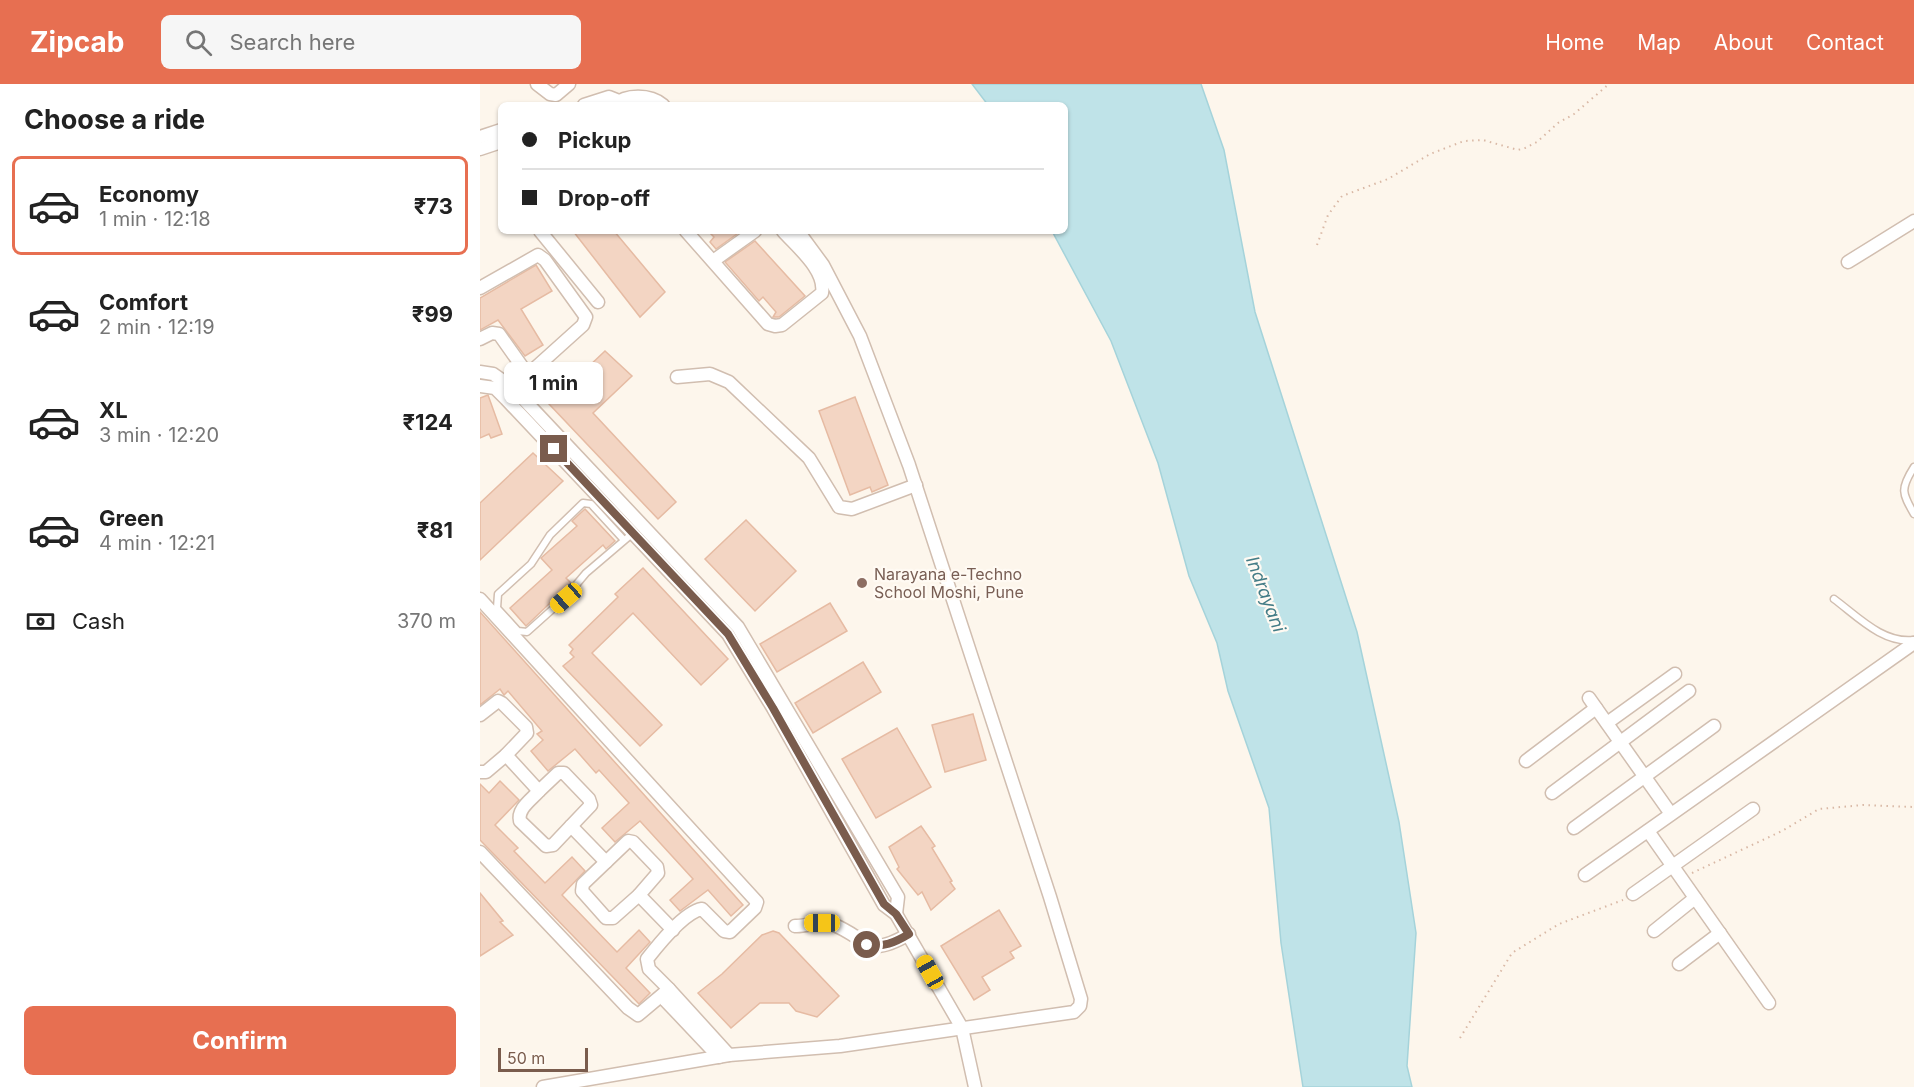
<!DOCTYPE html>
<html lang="en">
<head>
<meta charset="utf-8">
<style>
	:root { --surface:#fff; --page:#f6f6f6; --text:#222; --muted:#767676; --line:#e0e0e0; --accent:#e76f51 }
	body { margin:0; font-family:Inter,sans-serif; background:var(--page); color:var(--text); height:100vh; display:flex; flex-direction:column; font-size:22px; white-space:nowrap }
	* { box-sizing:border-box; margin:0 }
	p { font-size:20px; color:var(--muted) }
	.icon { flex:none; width:33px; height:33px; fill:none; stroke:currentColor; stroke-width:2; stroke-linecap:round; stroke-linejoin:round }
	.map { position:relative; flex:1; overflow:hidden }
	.drawer { display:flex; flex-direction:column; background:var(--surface); width:480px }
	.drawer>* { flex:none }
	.hud { position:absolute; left:18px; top:18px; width:570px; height:132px; border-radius:9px; box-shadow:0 2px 4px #0004; display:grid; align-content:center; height:132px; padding:0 24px; background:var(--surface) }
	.scale { position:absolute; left:18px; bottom:15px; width:90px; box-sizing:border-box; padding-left:6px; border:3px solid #7a5c4d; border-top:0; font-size:16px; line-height:21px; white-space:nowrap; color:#7a5c4d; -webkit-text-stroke:4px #fffaf3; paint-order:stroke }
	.end { position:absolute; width:27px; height:27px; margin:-14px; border:8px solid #7a5c4d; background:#fff; box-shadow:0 0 0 3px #fff }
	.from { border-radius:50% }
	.bubble { position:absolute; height:42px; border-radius:9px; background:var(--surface); box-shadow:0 2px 4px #0004; font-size:20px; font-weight:700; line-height:42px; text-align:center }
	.car { position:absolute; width:18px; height:36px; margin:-18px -9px; border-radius:8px; box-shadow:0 0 4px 2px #0007; background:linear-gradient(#f5c518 24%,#345 0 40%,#f5c518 0 76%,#345 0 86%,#f5c518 0) }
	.hud b { display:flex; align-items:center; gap:21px; height:57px; font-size:22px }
	.hud b+b { border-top:2px solid var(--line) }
	.hud i { width:15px; height:15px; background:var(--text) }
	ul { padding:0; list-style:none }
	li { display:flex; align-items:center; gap:18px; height:99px; margin:0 12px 9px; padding:0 12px; border:3px solid transparent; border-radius:9px }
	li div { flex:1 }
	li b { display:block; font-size:22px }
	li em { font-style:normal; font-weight:700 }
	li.current { border-color:var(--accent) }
	li>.icon { width:54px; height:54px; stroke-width:1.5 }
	h2 { padding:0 24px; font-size:27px; line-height:72px }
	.pay { display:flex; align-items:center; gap:15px; height:66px; padding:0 24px; font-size:22px }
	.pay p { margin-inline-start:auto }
	.action { display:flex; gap:12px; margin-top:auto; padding:12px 24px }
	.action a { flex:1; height:69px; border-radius:9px; background:var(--accent); color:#fff; font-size:24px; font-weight:700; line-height:69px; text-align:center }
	header { display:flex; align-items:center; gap:36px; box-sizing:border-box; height:84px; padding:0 30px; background:var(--accent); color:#fff }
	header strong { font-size:28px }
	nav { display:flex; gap:33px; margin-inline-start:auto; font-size:21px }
	.search { width:420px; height:54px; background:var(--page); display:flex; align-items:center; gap:15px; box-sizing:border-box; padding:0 21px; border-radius:9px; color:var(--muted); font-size:22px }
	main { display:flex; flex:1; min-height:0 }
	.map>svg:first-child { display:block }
	.water { fill:#bfe3e8; stroke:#a5d3da; stroke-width:1.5 }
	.building { fill:#f3d5c3; stroke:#e6bba3; stroke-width:1.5 }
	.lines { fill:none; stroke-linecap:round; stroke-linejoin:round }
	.lane-casing { stroke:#d1beb0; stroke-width:9 }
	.street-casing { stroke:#d1beb0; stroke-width:15 }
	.path { stroke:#d9b8a5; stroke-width:2; stroke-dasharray:1.5 4.5; stroke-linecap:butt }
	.lane { stroke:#fff; stroke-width:6 }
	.street { stroke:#fff; stroke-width:12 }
	.route { stroke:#7a5c4d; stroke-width:8 }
	.education-dot { fill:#8d6e63; stroke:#fffaf3; stroke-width:2 }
	.labels { text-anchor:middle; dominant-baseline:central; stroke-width:4.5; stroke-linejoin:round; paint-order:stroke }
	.education-label { font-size:16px; fill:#785e54; stroke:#fffaf3; text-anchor:start }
	.water-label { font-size:18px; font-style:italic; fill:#437c86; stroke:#fffaf3 }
</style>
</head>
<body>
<header>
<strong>Zipcab</strong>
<div class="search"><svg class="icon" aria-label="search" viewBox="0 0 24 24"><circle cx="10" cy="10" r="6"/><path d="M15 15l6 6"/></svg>Search here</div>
<nav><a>Home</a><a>Map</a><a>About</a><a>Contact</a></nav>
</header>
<main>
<section class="drawer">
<h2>Choose a ride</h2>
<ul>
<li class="current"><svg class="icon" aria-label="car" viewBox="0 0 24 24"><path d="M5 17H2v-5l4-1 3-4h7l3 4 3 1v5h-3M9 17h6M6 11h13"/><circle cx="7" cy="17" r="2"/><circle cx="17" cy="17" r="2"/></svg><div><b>Economy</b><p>1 min · 12:18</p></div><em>₹73</em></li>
<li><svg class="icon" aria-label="car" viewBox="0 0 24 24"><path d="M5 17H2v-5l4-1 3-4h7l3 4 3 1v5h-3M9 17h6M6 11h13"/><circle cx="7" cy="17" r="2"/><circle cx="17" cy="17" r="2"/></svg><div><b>Comfort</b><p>2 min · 12:19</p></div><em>₹99</em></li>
<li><svg class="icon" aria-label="car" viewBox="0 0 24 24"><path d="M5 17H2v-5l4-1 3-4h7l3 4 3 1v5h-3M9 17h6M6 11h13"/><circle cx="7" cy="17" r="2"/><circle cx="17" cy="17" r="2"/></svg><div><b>XL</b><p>3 min · 12:20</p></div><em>₹124</em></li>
<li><svg class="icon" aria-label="car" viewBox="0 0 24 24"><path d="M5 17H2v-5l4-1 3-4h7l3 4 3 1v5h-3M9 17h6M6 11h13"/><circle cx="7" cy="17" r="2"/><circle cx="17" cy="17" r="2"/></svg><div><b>Green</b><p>4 min · 12:21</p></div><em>₹81</em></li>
</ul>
<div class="pay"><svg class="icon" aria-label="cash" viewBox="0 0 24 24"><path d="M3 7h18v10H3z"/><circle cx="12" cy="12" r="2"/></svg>Cash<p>370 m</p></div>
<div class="action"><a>Confirm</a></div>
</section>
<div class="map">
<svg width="1434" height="1003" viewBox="0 0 1434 1003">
	<rect width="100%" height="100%" fill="#fdf6ec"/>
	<polygon class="water" points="492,0 721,0 744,66 775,228 877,548 919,738 936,849 927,982 932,1003 823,1003 801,859 789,724 748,607 737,559 709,492 678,379 631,257 572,147 585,147 585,21 508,21"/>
	<g class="building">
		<polygon points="93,147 134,147 185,208 160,233"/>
		<polygon points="228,147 261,147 236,165 230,158 234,153"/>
		<polygon points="275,157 325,212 299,233 293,233 296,228 283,213 279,217 245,178"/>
		<polygon points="56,181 72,207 41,225 63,261 45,272 18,236 0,246 0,214"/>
		<polygon points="125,267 152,292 113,329 196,418 178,435 69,320"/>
		<polygon points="8,311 22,350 11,354 9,350 0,354 0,314"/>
		<polygon points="375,313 408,401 392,408 390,403 370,411 339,327"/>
		<polygon points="53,369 83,397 0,476 0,419"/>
		<polygon points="105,425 135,457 126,465 123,461 86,494 91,499 46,542 30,524 72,486 61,474 97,442 92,437"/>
		<polygon points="266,436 316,487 275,527 225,475"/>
		<polygon points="163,484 248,575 221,601 153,529 112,569 182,641 160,662 83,582 94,573 90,569 93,565 89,561 138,513 135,510"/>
		<polygon points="350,519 367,547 297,588 280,560"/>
		<polygon points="0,528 263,821 251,832 228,806 200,827 190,816 213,795 160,737 135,758 122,744 149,719 119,686 116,689 95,665 68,687 51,667 63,656 57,650 62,647 28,607 24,611 20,605 0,621"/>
		<polygon points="383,578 401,608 333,649 315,619"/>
		<polygon points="493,630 506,676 465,688 452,641"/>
		<polygon points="417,644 451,703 396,734 362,675"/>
		<polygon points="20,697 39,716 15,741 38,764 34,767 65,799 92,773 105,787 82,811 137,868 159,846 170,858 146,884 170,909 159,920 0,756 0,700 9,709"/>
		<polygon points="441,742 455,762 452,764 472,797 470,798 475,805 451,826 442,808 438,811 417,785 419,783 409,763"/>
		<polygon points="0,809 23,837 20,838 33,851 0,872"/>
		<polygon points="519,826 541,862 530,868 534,874 502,893 510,906 494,916 461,862"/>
		<polygon points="293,847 299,849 359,912 337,933 316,927 309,919 280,919 251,944 218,909 242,890 282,851"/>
	</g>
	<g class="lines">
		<g class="lane-casing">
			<g id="lane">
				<path d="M 1434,383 C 1420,405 1422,409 1434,430"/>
				<polyline points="144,456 111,420 103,419 70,451 51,480 18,510 17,524 38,547 47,548 85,514 106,489 153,449"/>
				<path d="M 1354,515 C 1377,532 1403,560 1434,556"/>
			</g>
		</g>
		<g class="street-casing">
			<g id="street">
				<polyline points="57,0 70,10 76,11 89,0"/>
				<polyline points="104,21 129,13 139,17"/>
				<path d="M 134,21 C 146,10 170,10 183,21"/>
				<polyline points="0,53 21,46"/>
				<polyline points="0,65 21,58"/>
				<polyline points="60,147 118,218"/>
				<path d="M 206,147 L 288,240 L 295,242 L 302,241 L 342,209 C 346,186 317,163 303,147"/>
				<polyline points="233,177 275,147"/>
				<polyline points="1368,178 1434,137"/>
				<polyline points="0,204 58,171 65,176 106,233 103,241 33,304 28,311"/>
				<polyline points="0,255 12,249 19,250 48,291"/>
				<polyline points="0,288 13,290 33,304 258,543 418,813 416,830"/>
				<polyline points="197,293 230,290 249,298 329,374 359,423 372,425 436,401"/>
				<polyline points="0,302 15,304 26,315 248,550 293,624 404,821 416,830 482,944 495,1003"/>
				<path d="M 0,515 L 277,818 L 275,824 L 250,848 L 244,847 L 222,825 C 204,828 178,861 167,875 L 169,885 L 189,905 L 158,931 L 148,924 L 0,768"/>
				<polyline points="1109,614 1191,730"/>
				<polyline points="0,631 18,617 22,619 46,643 47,649 26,671 59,707 78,689 84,689 109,715 111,721 91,742 126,778 148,757 153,758 177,783 178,789 159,811 193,846"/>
				<polyline points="1127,639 1195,590"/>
				<polyline points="1046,677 1116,624"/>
				<polyline points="0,688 6,688 26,671"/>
				<path d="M 59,707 C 51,716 37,725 40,737 L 66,762 L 73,761 L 91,742"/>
				<polyline points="1072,709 1209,607"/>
				<polyline points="1094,744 1234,642"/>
				<polyline points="1168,747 1289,919"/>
				<polyline points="126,778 103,800 102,807 126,834 133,834 159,811"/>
				<polyline points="1105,791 1434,559"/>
				<polyline points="1153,810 1273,725"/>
				<path d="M 315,842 C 327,843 340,835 352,840 C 389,855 386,875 429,850"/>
				<polyline points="1174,847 1215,814"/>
				<polyline points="1199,880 1240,849"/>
				<polyline points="189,905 249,971"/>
				<polyline points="185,916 239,973"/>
				<polyline points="63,1003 249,971 360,962 594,928 600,922 601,915 570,813 429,381 380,252 343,181 318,147"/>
			</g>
		</g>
		<g class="path">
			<polyline points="837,161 848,131 862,112 908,95 950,70 984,57 1003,56 1038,66 1045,64 1057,58 1078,39 1094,30 1129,0"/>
			<polyline points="1212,789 1302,747 1339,725 1383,721 1434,723"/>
			<polyline points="980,954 1032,869 1079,840 1143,816"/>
		</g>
		<use href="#lane" class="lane"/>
		<use href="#street" class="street"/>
	</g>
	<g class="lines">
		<path class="route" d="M 74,365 L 248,550 L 293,624 L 404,820 L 416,830 L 429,850 C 414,859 404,863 387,861"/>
	</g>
	<circle class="education-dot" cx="382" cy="499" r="6"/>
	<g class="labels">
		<g class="education-label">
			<text x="394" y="490">Narayana e-Techno<tspan x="394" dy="18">School Moshi, Pune</tspan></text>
		</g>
		<g class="water-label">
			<text transform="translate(786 510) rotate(69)">Indrayani</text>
		</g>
	</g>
</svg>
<div class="scale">50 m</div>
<i class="end from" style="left:387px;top:861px"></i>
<i class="end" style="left:74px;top:365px"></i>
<div class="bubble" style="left:24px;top:278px;width:99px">1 min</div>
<i class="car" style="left:86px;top:514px;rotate:229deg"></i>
<i class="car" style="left:342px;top:839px;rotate:270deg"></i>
<i class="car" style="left:450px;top:888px;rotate:331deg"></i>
<div class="hud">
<b><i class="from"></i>Pickup</b>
<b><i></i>Drop-off</b>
</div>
</div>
</main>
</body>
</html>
